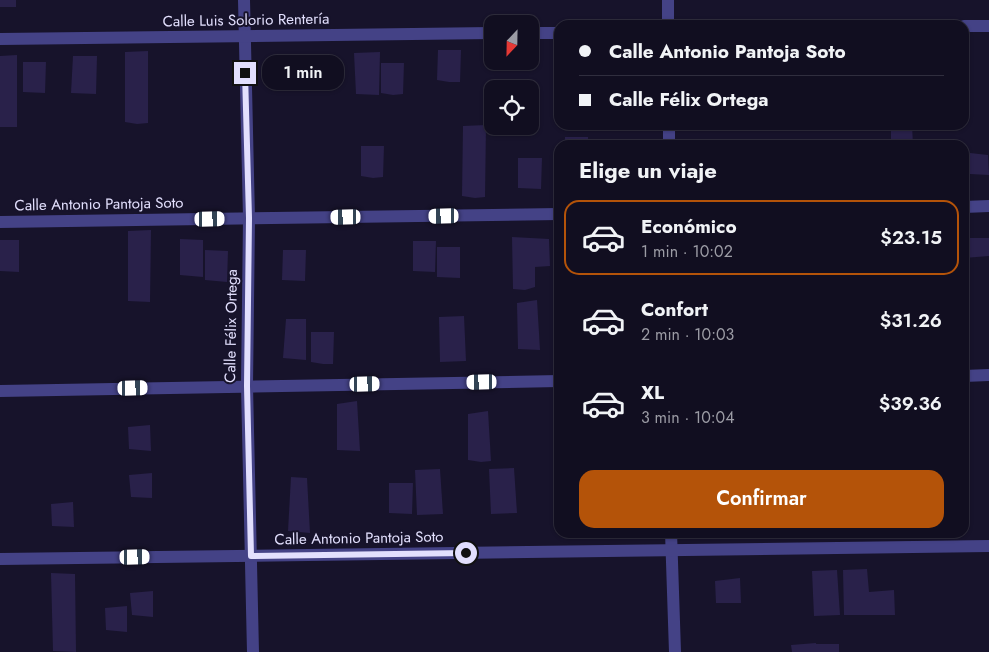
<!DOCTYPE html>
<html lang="es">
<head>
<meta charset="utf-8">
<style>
	:root { --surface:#110e20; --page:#1e1c2d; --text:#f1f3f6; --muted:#9c9ca5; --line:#302e3e; --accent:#b45309 }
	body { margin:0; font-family:Jost,sans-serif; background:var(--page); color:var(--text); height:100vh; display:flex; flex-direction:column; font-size:19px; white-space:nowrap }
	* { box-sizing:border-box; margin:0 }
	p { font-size:16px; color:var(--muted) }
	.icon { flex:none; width:28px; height:28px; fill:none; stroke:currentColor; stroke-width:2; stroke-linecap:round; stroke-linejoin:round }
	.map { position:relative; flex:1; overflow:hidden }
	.panel { position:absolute; left:554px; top:140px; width:415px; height:398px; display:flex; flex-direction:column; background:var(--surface); border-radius:15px; box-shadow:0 1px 4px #0004,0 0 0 1px var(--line) }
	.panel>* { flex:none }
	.guide { position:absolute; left:554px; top:20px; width:415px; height:110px; border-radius:15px; box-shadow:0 1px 4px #0004,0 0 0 1px var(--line); display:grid; align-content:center; height:110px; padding:0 25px; background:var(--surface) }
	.needle { width:32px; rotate:202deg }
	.tools { position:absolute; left:484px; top:15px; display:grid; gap:10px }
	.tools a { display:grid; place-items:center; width:55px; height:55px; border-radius:10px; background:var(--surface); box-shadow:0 1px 4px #0004,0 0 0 1px var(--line); font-size:25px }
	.end { position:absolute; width:22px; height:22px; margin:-11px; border:6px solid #e2dffd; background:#111; box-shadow:0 0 0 2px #111 }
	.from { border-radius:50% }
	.bubble { position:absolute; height:35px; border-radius:15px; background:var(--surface); box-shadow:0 1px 4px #0004,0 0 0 1px var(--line); font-size:16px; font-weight:600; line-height:35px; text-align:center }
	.car { position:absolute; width:15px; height:30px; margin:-15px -8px; border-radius:6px; box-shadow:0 0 4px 1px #0007; background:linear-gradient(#fff 24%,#345 0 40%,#fff 0 76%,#345 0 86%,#fff 0) }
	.guide b { display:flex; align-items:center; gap:18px; height:48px; font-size:19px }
	.guide b+b { border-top:1px solid var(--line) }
	.guide i { width:12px; height:12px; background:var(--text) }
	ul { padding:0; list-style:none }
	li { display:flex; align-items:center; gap:15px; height:75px; margin:0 10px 8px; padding:0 15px; border:2px solid transparent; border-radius:15px }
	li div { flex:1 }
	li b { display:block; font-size:19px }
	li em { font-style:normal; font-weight:600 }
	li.active { border-color:var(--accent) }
	li>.icon { width:45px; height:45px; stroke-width:1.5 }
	h2 { padding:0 25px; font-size:22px; line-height:60px }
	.action { display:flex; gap:10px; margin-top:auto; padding:10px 25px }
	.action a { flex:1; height:58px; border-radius:15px; background:var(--accent); color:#fff; font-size:20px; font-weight:600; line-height:58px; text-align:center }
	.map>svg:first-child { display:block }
	.building { fill:#29214a }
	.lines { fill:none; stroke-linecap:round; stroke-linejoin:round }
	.minor { stroke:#444286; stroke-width:12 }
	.route { stroke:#e2dffd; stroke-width:6 }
	.labels { text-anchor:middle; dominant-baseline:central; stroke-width:4; stroke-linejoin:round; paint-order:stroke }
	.street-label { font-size:15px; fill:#e2dffd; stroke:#17132b }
</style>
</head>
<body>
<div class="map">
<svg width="989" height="652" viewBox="0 0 989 652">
	<rect width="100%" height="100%" fill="#17132b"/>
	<g class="building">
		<rect x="0" y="0" width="16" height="7"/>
		<polygon points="438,50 461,50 460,82 449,82 437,80"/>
		<polygon points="148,51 148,123 137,124 125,122 125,52"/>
		<polygon points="380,52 379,95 356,94 354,53"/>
		<polygon points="17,55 17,127 0,127 0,56"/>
		<polygon points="73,56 97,56 96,94 71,93"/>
		<polygon points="23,62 46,62 45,93 23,92"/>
		<polygon points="381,63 404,63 403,94 393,95 381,93"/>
		<polygon points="486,125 485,197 475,198 462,196 463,126"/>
		<polygon points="891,125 912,125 913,145 891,145"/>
		<rect x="565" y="137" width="23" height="8"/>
		<polygon points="361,146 384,146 383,177 373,178 361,176"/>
		<polygon points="970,153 988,155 989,175 970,174"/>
		<polygon points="518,158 542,158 541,189 518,188"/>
		<polygon points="151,230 150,302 128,301 128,231"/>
		<polygon points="512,237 549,239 550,266 535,267 535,287 525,290 513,289"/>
		<polygon points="967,238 989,238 989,256 964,258"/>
		<polygon points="180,239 203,240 203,277 180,275"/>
		<polygon points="0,240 19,240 19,272 0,271"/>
		<polygon points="413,241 436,241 435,272 413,271"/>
		<polygon points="437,247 460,247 460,278 437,277"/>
		<polygon points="205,250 228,251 227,282 205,280"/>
		<polygon points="283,250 306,250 305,281 282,280"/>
		<polygon points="537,300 540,350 518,349 517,303"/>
		<polygon points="464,316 466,361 440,362 439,317"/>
		<polygon points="286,319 306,319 306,360 283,358"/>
		<polygon points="964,324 970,324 969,355 964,356"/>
		<polygon points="311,332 334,332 333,364 323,364 311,362"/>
		<polygon points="357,401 360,451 337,450 337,404"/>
		<polygon points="488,411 491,461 481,462 468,460 468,414"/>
		<polygon points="150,425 151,451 129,449 128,427"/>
		<polygon points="514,468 517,513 491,514 489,469"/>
		<polygon points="440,469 443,514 417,515 415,470"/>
		<polygon points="152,473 152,498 131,497 129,475"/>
		<polygon points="291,477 307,478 310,533 288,531"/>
		<polygon points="389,483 413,483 412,514 389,513"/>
		<polygon points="73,502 74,527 52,526 51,504"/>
		<polygon points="867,569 869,592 894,590 895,615 844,615 843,570"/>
		<polygon points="837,570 840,615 814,616 812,571"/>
		<polygon points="51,573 75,574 76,652 53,651"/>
		<polygon points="740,578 741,603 716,603 715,581"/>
		<polygon points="153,591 153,617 132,615 130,593"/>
		<polygon points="127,606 127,632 106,630 105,608"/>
		<polygon points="816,643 816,644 839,644 839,652 792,652 791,645"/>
	</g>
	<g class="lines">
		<g class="minor">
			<polyline points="244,0 249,218 247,386 253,652"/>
			<polyline points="668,0 668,25"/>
			<polyline points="964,26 989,26"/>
			<polyline points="530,33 559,33"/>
			<polyline points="0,39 492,33"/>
			<polyline points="669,125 669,145"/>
			<polyline points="964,207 989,206"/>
			<polyline points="0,222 559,214"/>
			<polyline points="964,376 989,375"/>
			<polyline points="0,391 559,381"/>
			<polyline points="671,532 675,652"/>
			<polyline points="0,559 989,546"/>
		</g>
	</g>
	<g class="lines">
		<polyline class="route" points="245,73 249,218 247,386 251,556 466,553"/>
	</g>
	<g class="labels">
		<g class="street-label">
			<text transform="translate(246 20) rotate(-1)">Calle Luis Solorio Rentería</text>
			<text transform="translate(99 204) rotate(-1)">Calle Antonio Pantoja Soto</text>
			<text transform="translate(231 326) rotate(-89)">Calle Félix Ortega</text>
			<text transform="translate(359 538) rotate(-1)">Calle Antonio Pantoja Soto</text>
		</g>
	</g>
</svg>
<div class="tools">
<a><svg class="needle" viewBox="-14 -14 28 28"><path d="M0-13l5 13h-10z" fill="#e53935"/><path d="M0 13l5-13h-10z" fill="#9c9ca5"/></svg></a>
<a><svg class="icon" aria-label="locate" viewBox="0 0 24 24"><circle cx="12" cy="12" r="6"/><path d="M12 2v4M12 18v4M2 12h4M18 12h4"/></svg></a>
</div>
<i class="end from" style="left:466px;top:553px"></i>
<i class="end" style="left:245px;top:73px"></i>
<div class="bubble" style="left:262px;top:55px;width:82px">1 min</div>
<i class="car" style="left:444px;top:216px;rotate:269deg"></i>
<i class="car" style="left:346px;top:217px;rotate:269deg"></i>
<i class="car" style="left:210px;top:219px;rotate:89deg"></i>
<i class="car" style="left:482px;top:382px;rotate:269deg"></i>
<i class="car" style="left:365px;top:384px;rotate:89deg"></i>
<i class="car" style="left:133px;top:388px;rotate:89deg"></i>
<i class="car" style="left:135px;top:557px;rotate:89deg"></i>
<div class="guide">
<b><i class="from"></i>Calle Antonio Pantoja Soto</b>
<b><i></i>Calle Félix Ortega</b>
</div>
<section class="panel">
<h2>Elige un viaje</h2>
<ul>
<li class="active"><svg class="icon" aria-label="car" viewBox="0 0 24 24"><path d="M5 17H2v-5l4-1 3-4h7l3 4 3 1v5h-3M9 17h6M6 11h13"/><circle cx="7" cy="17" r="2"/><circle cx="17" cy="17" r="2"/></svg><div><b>Económico</b><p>1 min · 10:02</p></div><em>$23.15</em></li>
<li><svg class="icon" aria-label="car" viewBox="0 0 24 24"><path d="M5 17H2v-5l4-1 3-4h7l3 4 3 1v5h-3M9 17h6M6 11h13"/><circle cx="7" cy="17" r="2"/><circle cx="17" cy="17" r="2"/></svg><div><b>Confort</b><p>2 min · 10:03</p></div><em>$31.26</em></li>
<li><svg class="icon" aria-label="car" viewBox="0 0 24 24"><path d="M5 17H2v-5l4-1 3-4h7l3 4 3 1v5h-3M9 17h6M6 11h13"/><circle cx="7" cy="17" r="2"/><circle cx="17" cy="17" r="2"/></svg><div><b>XL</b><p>3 min · 10:04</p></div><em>$39.36</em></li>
</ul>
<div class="action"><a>Confirmar</a></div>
</section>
</div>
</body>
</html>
